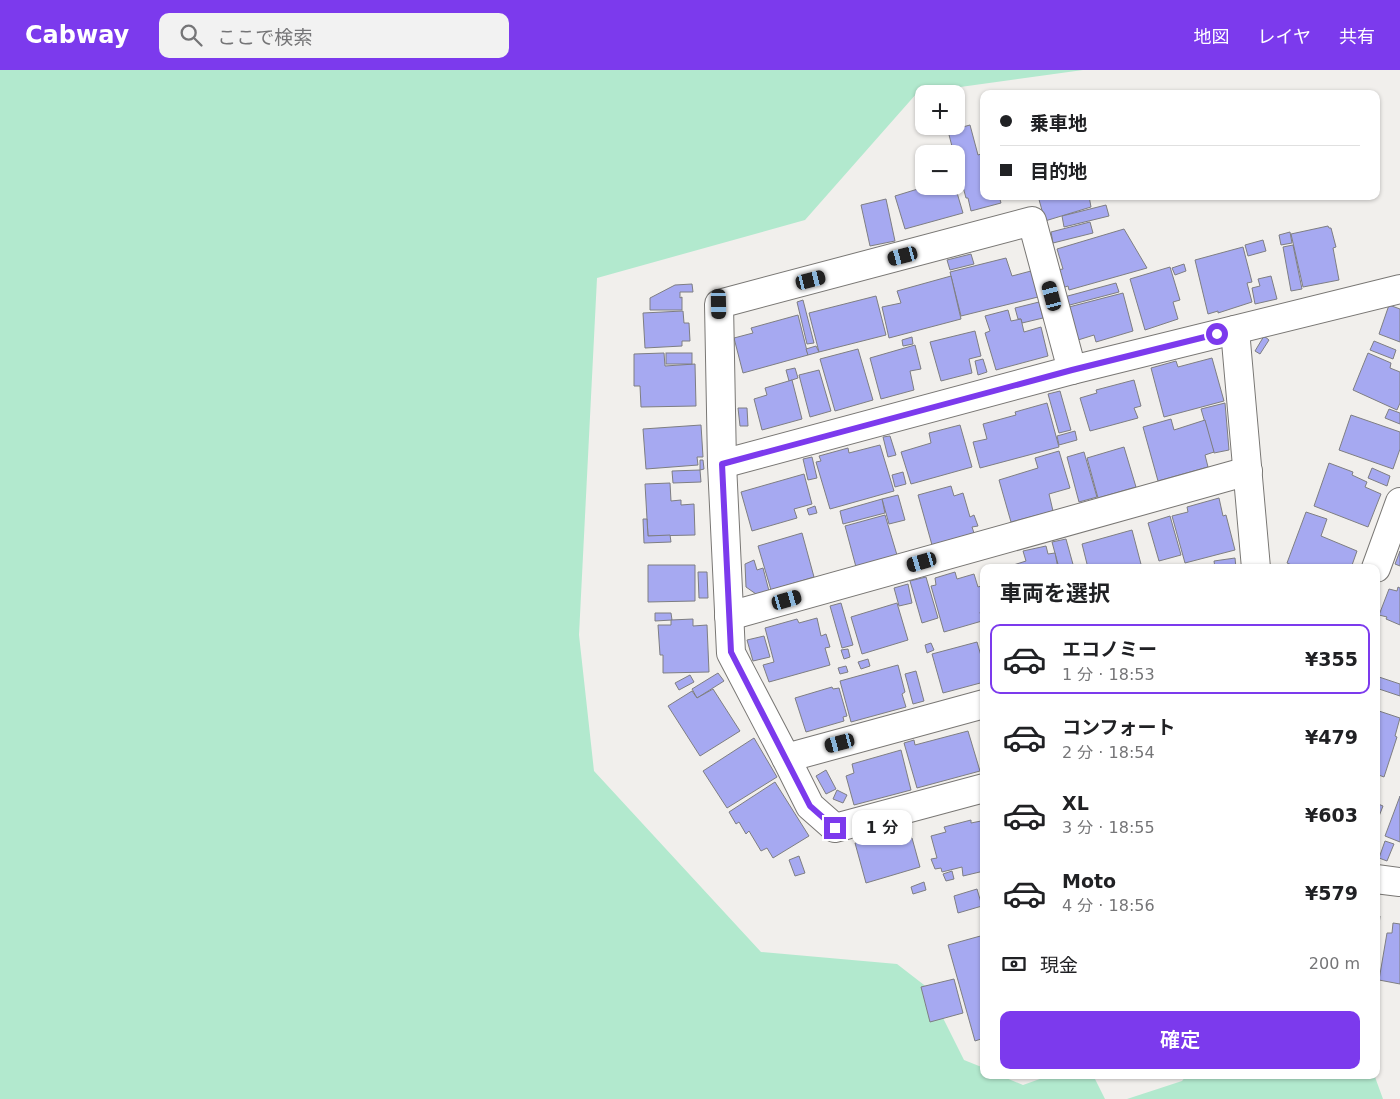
<!DOCTYPE html>
<html lang="ja">
<head>
<meta charset="utf-8">
<style>
	:root { --surface:#fff; --page:#f2f2f2; --text:#202124; --muted:#757577; --line:#e0e0e0; --accent:#7c3aed }
	body { margin:0; font-family:"DejaVu Sans","Noto Sans JP",sans-serif; background:var(--page); color:var(--text); height:100vh; display:flex; flex-direction:column; font-size:19px; white-space:nowrap }
	* { box-sizing:border-box; margin:0 }
	p { font-size:16px; color:var(--muted) }
	.icon { flex:none; width:28px; height:28px; fill:none; stroke:currentColor; stroke-width:2; stroke-linecap:round; stroke-linejoin:round }
	.map { position:relative; flex:1; overflow:hidden }
	.sheet { position:absolute; left:980px; top:494px; width:400px; height:515px; display:flex; flex-direction:column; background:var(--surface); border-radius:10px; box-shadow:0 1px 4px #0004 }
	.sheet>* { flex:none }
	.top-card { position:absolute; left:980px; top:20px; width:400px; height:110px; border-radius:10px; box-shadow:0 1px 4px #0004; display:grid; align-content:center; height:110px; padding:0 20px; background:var(--surface) }
	.controls { position:absolute; left:915px; top:15px; display:grid; gap:10px }
	.controls a { display:grid; place-items:center; width:50px; height:50px; border-radius:10px; background:var(--surface); box-shadow:0 1px 4px #0004; font-size:25px }
	.end { position:absolute; width:22px; height:22px; margin:-11px; border:6px solid #7c3aed; background:#fff; box-shadow:0 0 0 2px #fff }
	.from { border-radius:50% }
	.bubble { position:absolute; height:35px; border-radius:10px; background:var(--surface); box-shadow:0 1px 4px #0004; font-size:16px; font-weight:600; line-height:35px; text-align:center }
	.car { position:absolute; width:15px; height:30px; margin:-15px -8px; border-radius:6px; box-shadow:0 0 4px 1px #0007; background:linear-gradient(#222 24%,#8ab4d8 0 40%,#222 0 76%,#8ab4d8 0 86%,#222 0) }
	.top-card b { display:flex; align-items:center; gap:18px; height:48px; font-size:19px }
	.top-card b+b { border-top:1px solid var(--line) }
	.top-card i { width:12px; height:12px; background:var(--text) }
	ul { padding:0; list-style:none }
	li { display:flex; align-items:center; gap:15px; height:70px; margin:0 10px 8px; padding:0 10px; border:2px solid transparent; border-radius:10px }
	li div { flex:1 }
	li b { display:block; font-size:19px }
	li em { font-style:normal; font-weight:600 }
	li.on { border-color:var(--accent) }
	li>.icon { width:45px; height:45px; stroke-width:1.5 }
	h2 { padding:0 20px; font-size:22px; line-height:60px }
	.pay { display:flex; align-items:center; gap:12px; height:55px; padding:0 20px; font-size:19px }
	.pay p { margin-inline-start:auto }
	.button { display:flex; gap:10px; margin-top:auto; padding:10px 20px }
	.button a { flex:1; height:58px; border-radius:10px; background:var(--accent); color:#fff; font-size:20px; font-weight:600; line-height:58px; text-align:center }
	header { display:flex; align-items:center; gap:30px; box-sizing:border-box; height:70px; padding:0 25px; background:var(--accent); color:#fff }
	header strong { font-size:24px }
	nav { display:flex; gap:28px; margin-inline-start:auto; font-size:18px }
	.search { width:350px; height:45px; background:var(--page); display:flex; align-items:center; gap:12px; box-sizing:border-box; padding:0 18px; border-radius:10px; color:var(--muted); font-size:19px }
	.map>svg:first-child { display:block }
	.green { fill:#b2e9ce }
	.building { fill:#a6a9f1; stroke:#7e7e82 }
	.lines { fill:none; stroke-linecap:round; stroke-linejoin:round }
	.minor-casing { stroke:#797774; stroke-width:30 }
	.minor { stroke:#fff; stroke-width:28 }
	.route { stroke:#7c3aed; stroke-width:6 }
</style>
</head>
<body>
<header>
<strong>Cabway</strong>
<div class="search"><svg class="icon" aria-label="search" viewBox="0 0 24 24"><circle cx="10" cy="10" r="6"/><path d="M15 15l6 6"/></svg>ここで検索</div>
<nav><a>地図</a><a>レイヤ</a><a>共有</a></nav>
</header>
<div class="map">
<svg width="1400" height="1029" viewBox="0 0 1400 1029">
	<rect width="100%" height="100%" fill="#f1efec"/>
	<g class="green">
		<polygon points="0,0 1083,0 917,23 805,150 597,208 579,565 594,701 761,882 897,894 928,918 964,990 984,998 984,1005 999,1005 1023,1015 1051,1005 1093,1005 1105,1029 0,1029"/>
		<polygon points="1187,1005 1369,1005 1375,1007 1383,1029 1127,1029 1182,1011"/>
	</g>
	<g class="building">
		<polygon points="970,55 978,85 984,83 984,126 999,126 1001,133 971,141 968,128 966,128 956,91 956,84 954,84 948,61"/>
		<polygon points="924,110 924,116 955,116 963,143 905,159 895,126 921,118 919,111"/>
		<polygon points="1038,126 1089,126 1091,137 1045,151"/>
		<polygon points="886,129 895,171 870,176 861,135"/>
		<polygon points="1106,135 1109,146 1064,157 1062,146"/>
		<polygon points="1090,152 1093,163 1053,173 1051,162"/>
		<polygon points="1328,156 1329,158 1331,158 1336,177 1333,178 1339,210 1303,217 1291,164"/>
		<polygon points="1124,159 1147,198 1069,220 1068,216 1062,218 1057,200 1063,199 1057,179"/>
		<polygon points="1290,162 1292,173 1281,175 1279,165"/>
		<polygon points="1263,170 1266,181 1248,186 1245,175"/>
		<polygon points="1293,175 1302,219 1291,221 1283,177"/>
		<polygon points="1243,177 1252,212 1247,213 1252,232 1218,243 1218,241 1208,244 1195,190"/>
		<polygon points="971,184 974,194 950,200 947,190"/>
		<polygon points="1006,188 1012,206 1031,201 1038,227 961,246 950,202"/>
		<polygon points="1184,194 1186,201 1175,205 1172,198"/>
		<polygon points="1170,197 1180,230 1173,232 1178,249 1145,260 1130,209"/>
		<polygon points="951,206 961,249 889,268 882,237 901,233 897,221"/>
		<polygon points="1271,206 1277,229 1255,234 1252,218 1260,216 1258,209"/>
		<polygon points="1116,213 1119,222 1066,236 1064,227"/>
		<polygon points="692,214 693,222 680,222 680,228 682,227 682,240 650,240 650,228 675,215"/>
		<polygon points="1123,223 1133,261 1096,272 1094,265 1078,270 1069,237"/>
		<polygon points="876,226 886,265 819,282 809,243"/>
		<polygon points="803,230 814,273 807,274 797,232"/>
		<polygon points="1039,232 1043,248 1022,253 1021,249 1018,249 1015,238"/>
		<polygon points="1389,235 1400,239 1400,272 1379,264"/>
		<polygon points="1008,240 1011,251 1021,249 1024,262 1041,257 1048,286 996,300 985,263 990,261 985,246"/>
		<polygon points="683,241 684,253 689,253 690,271 682,271 682,276 645,278 643,243"/>
		<polygon points="798,245 808,285 743,303 734,268 753,263 751,258"/>
		<polygon points="975,261 981,286 969,289 972,303 941,311 930,272"/>
		<polygon points="1264,266 1269,270 1260,284 1255,281"/>
		<polygon points="912,267 913,274 903,276 902,270"/>
		<polygon points="1374,271 1396,280 1393,289 1370,280"/>
		<polygon points="915,275 921,299 910,301 914,320 881,329 870,288"/>
		<polygon points="816,276 819,282 808,285 806,279"/>
		<polygon points="858,279 873,330 835,341 820,289"/>
		<polygon points="664,283 665,296 695,294 696,336 641,337 640,316 634,316 634,284"/>
		<rect x="666" y="283" width="26" height="11"/>
		<polygon points="1368,283 1391,293 1390,298 1400,302 1400,333 1397,340 1353,320"/>
		<polygon points="1212,288 1224,331 1164,347 1151,298 1176,291 1178,297"/>
		<polygon points="983,289 987,302 978,305 975,291"/>
		<polygon points="795,298 798,308 789,311 786,300"/>
		<polygon points="819,300 831,341 810,347 799,305"/>
		<polygon points="792,310 802,349 762,360 754,329 767,325 765,318"/>
		<polygon points="1134,310 1141,336 1134,338 1138,348 1090,361 1080,328 1097,323 1096,320"/>
		<polygon points="1060,321 1071,360 1059,363 1048,324"/>
		<polygon points="1047,333 1059,377 980,398 973,372 987,369 983,354 1016,345 1015,342"/>
		<polygon points="1225,333 1229,380 1214,383 1201,339"/>
		<polygon points="738,338 747,338 748,356 740,356"/>
		<polygon points="1389,339 1400,343 1400,354 1385,348"/>
		<polygon points="1351,345 1400,362 1400,379 1393,399 1339,380"/>
		<polygon points="1171,349 1174,360 1205,350 1214,382 1205,385 1208,397 1158,411 1143,357"/>
		<polygon points="701,355 703,387 697,387 698,395 646,399 643,359"/>
		<polygon points="960,355 972,397 911,414 901,382 931,373 929,363"/>
		<polygon points="1075,361 1077,370 1059,375 1057,366"/>
		<polygon points="890,366 896,385 888,387 883,367"/>
		<polygon points="880,375 894,421 830,439 816,392 821,391 819,386 848,378 849,383"/>
		<polygon points="1124,377 1136,417 1098,428 1087,388"/>
		<polygon points="1059,381 1070,418 1049,424 1053,441 1011,452 999,410 1038,398 1035,388"/>
		<polygon points="1084,382 1097,427 1079,432 1067,387"/>
		<polygon points="812,387 817,408 808,410 803,389"/>
		<polygon points="700,390 703,390 704,399 700,400"/>
		<polygon points="1329,393 1353,402 1352,405 1367,412 1365,417 1381,424 1368,457 1314,436"/>
		<polygon points="1372,398 1390,406 1387,416 1368,408"/>
		<polygon points="700,400 701,412 673,413 672,401"/>
		<polygon points="903,402 906,414 895,417 892,405"/>
		<polygon points="804,404 812,434 794,439 797,448 752,461 741,422"/>
		<polygon points="670,413 671,431 681,430 681,435 694,434 695,465 648,466 645,414"/>
		<polygon points="951,416 954,426 963,423 970,447 974,445 978,456 972,457 974,463 932,475 918,425"/>
		<polygon points="898,425 905,450 889,454 882,429"/>
		<polygon points="1219,428 1223,446 1226,445 1235,480 1185,493 1172,446 1188,442 1187,437"/>
		<polygon points="882,429 885,443 843,454 840,441"/>
		<polygon points="815,436 817,443 809,445 807,439"/>
		<polygon points="1306,442 1327,449 1321,466 1357,481 1351,498 1299,498 1287,493"/>
		<polygon points="885,445 897,485 856,497 845,456"/>
		<polygon points="1170,446 1181,485 1159,491 1148,453"/>
		<polygon points="643,449 647,449 648,466 670,465 671,472 644,473"/>
		<polygon points="1132,460 1142,498 1088,498 1082,474"/>
		<polygon points="802,463 814,507 771,520 758,476"/>
		<polygon points="1066,469 1074,498 1059,498 1052,472"/>
		<polygon points="1046,476 1048,484 1055,483 1058,498 1004,498 1026,491 1023,481"/>
		<polygon points="1400,481 1400,496 1395,494"/>
		<polygon points="1235,488 1236,498 1215,498 1214,491"/>
		<polygon points="754,490 757,500 763,498 769,521 756,524 746,517 745,494"/>
		<polygon points="648,495 695,495 695,531 648,532"/>
		<polygon points="698,502 707,502 708,528 699,528"/>
		<polygon points="955,502 957,509 974,504 978,517 984,515 984,541 980,542 982,551 944,562 931,516 936,515 935,508"/>
		<polygon points="926,507 938,548 922,553 910,511"/>
		<polygon points="908,514 912,533 899,536 894,518"/>
		<polygon points="1398,517 1400,518 1400,555 1386,549 1387,547 1379,545 1389,519 1397,521"/>
		<polygon points="841,533 853,575 842,578 830,536"/>
		<polygon points="897,533 908,570 862,584 851,547"/>
		<polygon points="655,543 671,543 672,550 655,551"/>
		<polygon points="817,548 821,566 826,564 830,577 825,578 830,595 769,612 763,595 774,592 765,558 797,549 799,553"/>
		<polygon points="693,549 693,556 707,555 709,602 663,603 663,585 660,585 658,555 671,555 671,550"/>
		<polygon points="764,566 770,587 753,591 747,570"/>
		<polygon points="977,572 984,596 984,612 943,623 932,584"/>
		<polygon points="931,573 934,580 927,583 925,575"/>
		<polygon points="848,579 850,587 844,589 841,580"/>
		<polygon points="868,589 870,596 861,599 858,592"/>
		<polygon points="898,595 905,622 902,624 906,637 851,652 840,611"/>
		<polygon points="846,596 848,602 840,604 838,598"/>
		<polygon points="916,601 924,631 913,634 905,604"/>
		<polygon points="718,603 724,611 697,628 692,619"/>
		<polygon points="690,605 694,612 679,620 675,613"/>
		<polygon points="1376,606 1400,614 1400,626 1376,618"/>
		<polygon points="832,617 833,619 839,618 847,646 843,647 844,651 806,662 795,628"/>
		<polygon points="713,619 740,661 700,686 668,636 692,621 697,628"/>
		<polygon points="1376,640 1400,648 1395,666 1397,667 1384,707 1376,704"/>
		<polygon points="968,661 980,701 917,718 904,673 914,670 915,675"/>
		<polygon points="754,668 777,707 727,738 703,701"/>
		<polygon points="901,680 911,720 854,735 846,706 854,703 852,694"/>
		<polygon points="826,700 836,719 826,724 816,706"/>
		<polygon points="775,712 809,766 773,788 767,778 761,781 749,761 746,764 739,752 736,754 729,742"/>
		<polygon points="837,720 847,725 843,733 833,729"/>
		<polygon points="1400,726 1400,772 1385,766"/>
		<polygon points="1376,733 1383,736 1376,754"/>
		<polygon points="971,750 971,753 981,751 984,760 984,801 963,806 962,797 942,802 941,798 935,799 931,789 937,788 931,766 946,762 944,757"/>
		<polygon points="897,761 900,771 912,768 920,797 866,813 855,773"/>
		<polygon points="1385,771 1394,774 1387,791 1379,788"/>
		<polygon points="799,786 805,803 795,806 789,790"/>
		<polygon points="952,801 954,809 946,811 943,804"/>
		<polygon points="924,812 926,820 913,824 911,817"/>
		<polygon points="977,819 982,836 958,843 954,826"/>
		<polygon points="1376,845 1380,846 1376,884"/>
		<polygon points="1393,853 1400,854 1400,914 1379,910 1387,863 1392,863"/>
		<polygon points="984,865 984,968 975,971 948,875"/>
		<polygon points="954,909 963,943 930,952 921,917"/>
	</g>
	<g class="lines">
		<g class="minor-casing">
			<g id="minor">
				<polyline points="1235,260 1256,498"/>
				<polyline points="722,394 1072,300 1400,219"/>
				<polyline points="1376,498 1400,432"/>
				<polyline points="729,546 1248,401"/>
				<polyline points="984,634 786,688 731,583 722,394 719,234 1032,151 1072,300"/>
				<polyline points="786,688 810,736 835,758 984,718"/>
				<polyline points="1376,809 1400,812"/>
			</g>
		</g>
		<use href="#minor" class="minor"/>
	</g>
	<g class="lines">
		<polyline class="route" points="835,758 810,736 731,582 722,394 1072,300 1217,264"/>
	</g>
</svg>
<div class="controls">
<a>+</a>
<a>−</a>
</div>
<i class="end from" style="left:1217px;top:264px"></i>
<i class="end" style="left:835px;top:758px"></i>
<div class="bubble" style="left:852px;top:740px;width:60px">1 分</div>
<i class="car" style="left:903px;top:186px;rotate:255deg"></i>
<i class="car" style="left:811px;top:210px;rotate:76deg"></i>
<i class="car" style="left:1052px;top:226px;rotate:345deg"></i>
<i class="car" style="left:719px;top:234px;rotate:179deg"></i>
<i class="car" style="left:922px;top:492px;rotate:254deg"></i>
<i class="car" style="left:787px;top:530px;rotate:74deg"></i>
<i class="car" style="left:840px;top:673px;rotate:255deg"></i>
<div class="top-card">
<b><i class="from"></i>乗車地</b>
<b><i></i>目的地</b>
</div>
<section class="sheet">
<h2>車両を選択</h2>
<ul>
<li class="on"><svg class="icon" aria-label="car" viewBox="0 0 24 24"><path d="M5 17H2v-5l4-1 3-4h7l3 4 3 1v5h-3M9 17h6M6 11h13"/><circle cx="7" cy="17" r="2"/><circle cx="17" cy="17" r="2"/></svg><div><b>エコノミー</b><p>1 分 · 18:53</p></div><em>¥355</em></li>
<li><svg class="icon" aria-label="car" viewBox="0 0 24 24"><path d="M5 17H2v-5l4-1 3-4h7l3 4 3 1v5h-3M9 17h6M6 11h13"/><circle cx="7" cy="17" r="2"/><circle cx="17" cy="17" r="2"/></svg><div><b>コンフォート</b><p>2 分 · 18:54</p></div><em>¥479</em></li>
<li><svg class="icon" aria-label="car" viewBox="0 0 24 24"><path d="M5 17H2v-5l4-1 3-4h7l3 4 3 1v5h-3M9 17h6M6 11h13"/><circle cx="7" cy="17" r="2"/><circle cx="17" cy="17" r="2"/></svg><div><b>XL</b><p>3 分 · 18:55</p></div><em>¥603</em></li>
<li><svg class="icon" aria-label="car" viewBox="0 0 24 24"><path d="M5 17H2v-5l4-1 3-4h7l3 4 3 1v5h-3M9 17h6M6 11h13"/><circle cx="7" cy="17" r="2"/><circle cx="17" cy="17" r="2"/></svg><div><b>Moto</b><p>4 分 · 18:56</p></div><em>¥579</em></li>
</ul>
<div class="pay"><svg class="icon" aria-label="cash" viewBox="0 0 24 24"><path d="M3 7h18v10H3z"/><circle cx="12" cy="12" r="2"/></svg>現金<p>200 m</p></div>
<div class="button"><a>確定</a></div>
</section>
</div>
</body>
</html>
